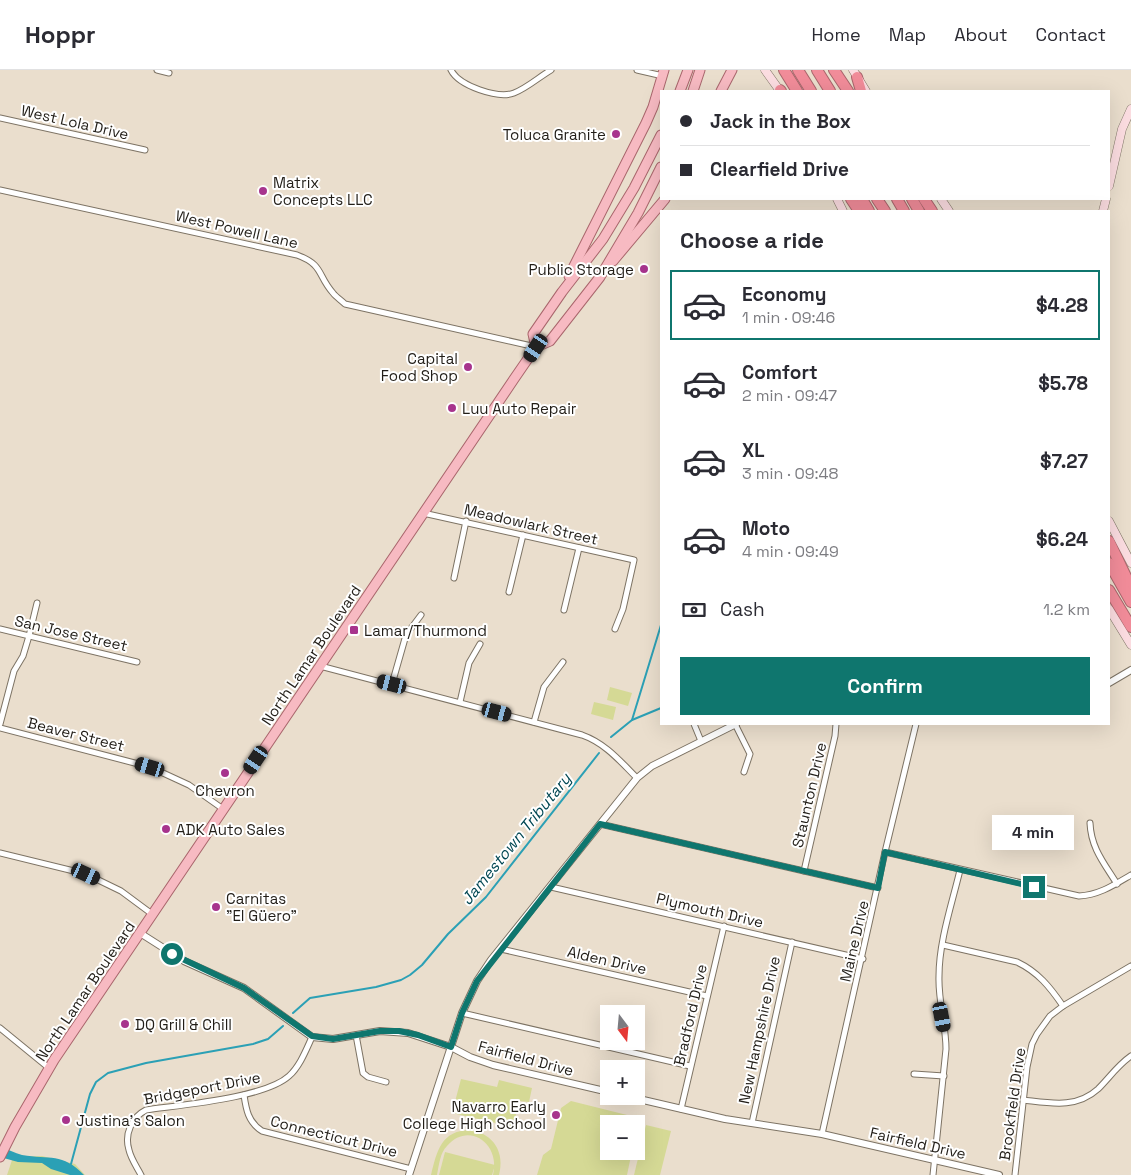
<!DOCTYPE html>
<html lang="en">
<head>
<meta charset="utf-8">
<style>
	:root { --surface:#fff; --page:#f2f2f3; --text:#2b2b33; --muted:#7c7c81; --line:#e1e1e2; --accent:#0f766e }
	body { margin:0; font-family:"Space Grotesk",sans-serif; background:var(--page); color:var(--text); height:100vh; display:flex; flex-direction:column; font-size:19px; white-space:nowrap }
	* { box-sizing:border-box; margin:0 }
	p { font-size:16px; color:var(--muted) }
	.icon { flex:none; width:28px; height:28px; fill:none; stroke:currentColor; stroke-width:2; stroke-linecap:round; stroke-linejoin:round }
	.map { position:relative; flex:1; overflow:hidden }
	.details { position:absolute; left:660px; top:140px; width:450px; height:515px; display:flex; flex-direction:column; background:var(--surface); border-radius:0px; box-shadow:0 5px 20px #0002 }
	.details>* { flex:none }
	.guide { position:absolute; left:660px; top:20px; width:450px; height:110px; border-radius:0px; box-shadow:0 5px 20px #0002; display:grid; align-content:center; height:110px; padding:0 20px; background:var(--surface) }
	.needle { width:32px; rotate:164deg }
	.controls { position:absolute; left:600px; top:935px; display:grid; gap:10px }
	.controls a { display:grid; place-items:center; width:45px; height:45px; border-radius:0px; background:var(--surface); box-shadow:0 5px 20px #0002; font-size:25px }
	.end { position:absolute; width:22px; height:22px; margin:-11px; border:6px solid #0f766e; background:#fff; box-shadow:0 0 0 2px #fff }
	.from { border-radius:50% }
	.bubble { position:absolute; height:35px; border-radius:0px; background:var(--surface); box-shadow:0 5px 20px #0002; font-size:16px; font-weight:700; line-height:35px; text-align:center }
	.car { position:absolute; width:15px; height:30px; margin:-15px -8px; border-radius:6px; box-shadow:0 0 4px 1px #0007; background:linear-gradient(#222 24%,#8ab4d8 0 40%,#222 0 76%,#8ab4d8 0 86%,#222 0) }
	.guide b { display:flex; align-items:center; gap:18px; height:48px; font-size:19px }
	.guide b+b { border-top:1px solid var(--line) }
	.guide i { width:12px; height:12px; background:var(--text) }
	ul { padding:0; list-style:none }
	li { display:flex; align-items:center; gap:15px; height:70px; margin:0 10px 8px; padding:0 10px; border:2px solid transparent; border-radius:0px }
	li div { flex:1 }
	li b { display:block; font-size:19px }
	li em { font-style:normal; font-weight:700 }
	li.on { border-color:var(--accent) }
	li>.icon { width:45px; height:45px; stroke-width:1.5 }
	h2 { padding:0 20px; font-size:22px; line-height:60px }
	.pay { display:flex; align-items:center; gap:12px; height:55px; padding:0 20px; font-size:19px }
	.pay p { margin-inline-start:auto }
	.action { display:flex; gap:10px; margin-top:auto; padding:10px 20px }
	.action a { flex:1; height:58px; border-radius:0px; background:var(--accent); color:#fff; font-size:20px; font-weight:700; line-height:58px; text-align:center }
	header { display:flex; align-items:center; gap:30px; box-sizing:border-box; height:70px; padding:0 25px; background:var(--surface); border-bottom:1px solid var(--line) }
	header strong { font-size:24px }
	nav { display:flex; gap:28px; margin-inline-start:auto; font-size:18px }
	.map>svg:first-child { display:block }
	.green { fill:#d5d995 }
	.water { fill:#2ba0b5 }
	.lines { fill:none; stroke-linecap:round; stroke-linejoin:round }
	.stream { stroke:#2ba0b5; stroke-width:2 }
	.minor-casing { stroke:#7d7364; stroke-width:7 }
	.tertiary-casing { stroke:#7d7364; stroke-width:8 }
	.secondary-casing { stroke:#7d7364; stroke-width:9 }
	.primary-casing { stroke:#a9666c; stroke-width:11 }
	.motorway-casing { stroke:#a9666c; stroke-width:12 }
	.minor { stroke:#fff; stroke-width:5 }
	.tertiary { stroke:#fff; stroke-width:6 }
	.secondary { stroke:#fbdce0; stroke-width:8 }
	.primary { stroke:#f7bac2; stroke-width:9 }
	.motorway { stroke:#f18c99; stroke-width:10 }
	.route { stroke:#0f766e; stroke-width:6 }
	.poi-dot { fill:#a7348d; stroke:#fff; stroke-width:2 }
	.labels { text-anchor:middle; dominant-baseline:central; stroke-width:4; stroke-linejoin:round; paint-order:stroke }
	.street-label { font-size:15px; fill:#221e18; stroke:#fff }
	.poi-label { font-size:15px; fill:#221e18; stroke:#fff; text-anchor:start }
	.water-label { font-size:16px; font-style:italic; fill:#014753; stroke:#fff }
</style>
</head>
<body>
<header>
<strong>Hoppr</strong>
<nav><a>Home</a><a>Map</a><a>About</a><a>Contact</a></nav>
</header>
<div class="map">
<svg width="1131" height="1105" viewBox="0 0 1131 1105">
	<rect width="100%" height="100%" fill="#eadecd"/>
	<g class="green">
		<polygon points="610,617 632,623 628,636 607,630"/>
		<polygon points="594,632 616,637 613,650 591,644"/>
		<polygon points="461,1009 497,1017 499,1010 532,1018 529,1032 519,1031 513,1057 452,1043"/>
		<polygon points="571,1031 639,1048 636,1062 636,1054 609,1054 609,1081 632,1081 627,1105 537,1105 543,1085 551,1079 561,1038"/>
		<polygon points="646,1055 671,1061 660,1105 634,1105"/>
		<path d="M 471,1060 C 494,1064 505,1083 499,1105 L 493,1105 C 501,1073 468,1051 447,1076 C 440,1083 439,1095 437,1105 L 431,1105 C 437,1081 441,1060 471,1060 Z"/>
		<polygon points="445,1082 495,1095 492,1105 439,1105"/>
		<polygon points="42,1086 75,1094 85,1105 7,1105 13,1087"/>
	</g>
	<path class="water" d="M 0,1076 C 7,1079 15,1083 22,1085 C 50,1090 62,1082 84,1105 L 70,1105 L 51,1099 L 42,1093 L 18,1092 L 0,1087 Z"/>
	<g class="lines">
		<g class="stream">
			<polyline points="632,650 661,555"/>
			<polyline points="611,667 632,650 661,638"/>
			<polyline points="293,943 310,928 376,917 401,910 410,905 422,895 448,864 486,827 599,683"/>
			<polyline points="71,1094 90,1024 96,1012 108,1003 146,993 253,974 268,969 283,956"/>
		</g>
		<g class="minor-casing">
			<g id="minor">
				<polyline points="157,0 169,3"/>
				<path d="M 451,0 C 459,16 498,29 514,23 C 527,18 539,7 551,0"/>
				<polyline points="637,0 663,6"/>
				<polyline points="0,48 145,80"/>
				<path d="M 0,120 L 297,185 C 324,195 317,205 333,223 C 336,227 341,230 345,234 L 536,277"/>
				<polyline points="423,443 634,490 623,539 615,559"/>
				<polyline points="454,508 466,451"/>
				<polyline points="509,522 523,465"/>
				<polyline points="564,540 579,478"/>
				<polyline points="0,559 137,592"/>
				<path d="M 320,596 L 582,665 C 605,673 620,691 637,708"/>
				<polyline points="392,614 406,565 421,545"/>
				<polyline points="460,632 469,593 480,574"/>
				<polyline points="534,652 544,617 563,592"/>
				<polyline points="0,654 14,601 23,586 29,566 37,533"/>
				<polyline points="694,654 701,671"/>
				<polyline points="735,654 750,684 744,702"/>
				<polyline points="0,658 150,697 189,715 223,739"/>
				<path d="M 1090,753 C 1091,778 1104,793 1117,814"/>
				<polyline points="600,754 878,818"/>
				<path d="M 885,782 L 1079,826 C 1099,825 1114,815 1131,805"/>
				<polyline points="0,783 86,804 121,821 152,844"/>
				<polyline points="804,801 835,666 836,654"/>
				<polyline points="551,817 863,889"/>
				<path d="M 943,875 L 1017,892 C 1038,902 1050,917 1063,936"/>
				<polyline points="501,879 707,926"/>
				<polyline points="462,943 690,996"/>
				<polyline points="0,958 49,998"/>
				<polyline points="356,965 363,1003 368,1007 386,1012"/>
				<polyline points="914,1004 944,1006"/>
				<path d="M 244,1025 C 246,1039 248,1052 262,1061 L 411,1099"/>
				<path d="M 1023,1030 C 1050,1033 1076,1039 1098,1019 C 1109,1008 1118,995 1131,986"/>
				<polyline points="681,1039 724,856"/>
				<polyline points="752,1053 792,872"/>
				<polyline points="822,1064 885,782 916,654"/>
				<path d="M 141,1105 C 137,1097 131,1089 129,1080 C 124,1064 132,1047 146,1040 C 180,1035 265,1028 289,1006 C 300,996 306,980 312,967"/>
				<path d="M 933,1105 L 946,979 C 946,955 938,931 939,906 C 939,871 952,834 960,800"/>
				<polyline points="1015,1105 1027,997 1032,974 1037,964 1050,946 1063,936 1131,896"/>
			</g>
		</g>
		<g class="tertiary-casing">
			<g id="tertiary">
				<polyline points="1109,613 1131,600"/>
				<polyline points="140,863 184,891 244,918 312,967 333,969 380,961 408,963 451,977 470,987 493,995 609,1022"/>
				<polyline points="626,1026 725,1049 822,1064 999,1105"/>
				<polyline points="409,1105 462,943 477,911 491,890 637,708 652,696 736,654"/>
			</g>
		</g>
		<g class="secondary-casing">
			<g id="secondary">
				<polyline points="765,0 780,21"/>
				<polyline points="853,0 866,21"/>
				<polyline points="1109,116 1122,59 1131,39"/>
				<polyline points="837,129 843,141"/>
				<polyline points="941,129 949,141"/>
				<polyline points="1103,141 1106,129"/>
				<polyline points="1109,451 1131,493"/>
				<polyline points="1109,539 1131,575"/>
			</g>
		</g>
		<g class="primary-casing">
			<g id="primary">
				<polyline points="680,21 688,0"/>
				<polyline points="693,21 700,0"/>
				<polyline points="721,21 732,0"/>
				<polyline points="613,191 665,129"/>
				<polyline points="569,206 646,53 653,37 664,0"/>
				<polyline points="536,277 533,264 562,222 603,169 634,118 661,65"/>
				<polyline points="0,1087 15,1057 54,990 514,309 536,277 550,271 600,207 638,143 661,97"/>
			</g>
		</g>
		<g class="motorway-casing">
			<g id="motorway">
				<polyline points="784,0 797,21"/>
				<polyline points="798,0 811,21"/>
				<polyline points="817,0 830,21"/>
				<polyline points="834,0 848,21"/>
				<polyline points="857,7 861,21"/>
				<polyline points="780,20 781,21"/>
				<polyline points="851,129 859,141"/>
				<polyline points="862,129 869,141"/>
				<polyline points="877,129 885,141"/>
				<polyline points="897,129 904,141"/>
				<polyline points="912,129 919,141"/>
				<polyline points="924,129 932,141"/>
				<polyline points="1109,471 1131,517"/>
				<polyline points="1109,493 1131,532"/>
				<polyline points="1109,520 1131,557"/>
			</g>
		</g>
		<use href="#minor" class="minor"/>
		<use href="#tertiary" class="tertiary"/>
		<use href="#secondary" class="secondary"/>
		<use href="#primary" class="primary"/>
		<use href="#motorway" class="motorway"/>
	</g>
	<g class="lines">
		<polyline class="route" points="172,884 244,918 312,966 333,969 380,961 399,961 418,965 451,977 462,943 477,911 600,754 878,818 885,782 1034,817"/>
	</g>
	<g class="poi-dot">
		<circle cx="616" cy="64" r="5"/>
		<circle cx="263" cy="121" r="5"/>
		<circle cx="644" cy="199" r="5"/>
		<circle cx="468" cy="297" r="5"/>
		<circle cx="452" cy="338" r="5"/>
		<rect x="349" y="555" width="10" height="10" rx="2.5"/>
		<circle cx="225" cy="703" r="5"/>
		<circle cx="166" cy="759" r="5"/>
		<circle cx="216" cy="837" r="5"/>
		<circle cx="125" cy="954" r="5"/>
		<circle cx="556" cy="1045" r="5"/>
		<circle cx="66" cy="1050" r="5"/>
	</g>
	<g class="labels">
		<g class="street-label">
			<text transform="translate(75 52) rotate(13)">West Lola Drive</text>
			<text transform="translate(237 159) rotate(13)">West Powell Lane</text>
			<text transform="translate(531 454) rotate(13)">Meadowlark Street</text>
			<text transform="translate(71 563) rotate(13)">San Jose Street</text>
			<text transform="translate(311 585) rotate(-56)">North Lamar Boulevard</text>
			<text transform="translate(76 664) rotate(14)">Beaver Street</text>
			<text transform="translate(809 725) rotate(-77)">Staunton Drive</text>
			<text transform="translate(710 840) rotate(13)">Plymouth Drive</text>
			<text transform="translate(854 871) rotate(-77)">Maine Drive</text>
			<text transform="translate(607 890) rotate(13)">Alden Drive</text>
			<text transform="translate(85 921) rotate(-56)">North Lamar Boulevard</text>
			<text transform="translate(690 945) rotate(-77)">Bradford Drive</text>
			<text transform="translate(759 960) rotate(-78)">New Hampshire Drive</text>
			<text transform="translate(526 988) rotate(15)">Fairfield Drive</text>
			<text transform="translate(202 1018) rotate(-11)">Bridgeport Drive</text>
			<text transform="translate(1012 1034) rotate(-82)">Brookfield Drive</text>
			<text transform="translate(334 1066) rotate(14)">Connecticut Drive</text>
			<text transform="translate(918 1073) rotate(13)">Fairfield Drive</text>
		</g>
		<g class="poi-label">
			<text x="606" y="64" text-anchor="end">Toluca Granite</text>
			<text x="273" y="112">Matrix<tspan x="273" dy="17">Concepts LLC</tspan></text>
			<text x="634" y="199" text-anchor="end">Public Storage</text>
			<text x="458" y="288" text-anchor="end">Capital<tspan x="458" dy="17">Food Shop</tspan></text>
			<text x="462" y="338">Luu Auto Repair</text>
			<text x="364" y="560">Lamar/Thurmond</text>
			<text x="225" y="720" text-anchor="middle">Chevron</text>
			<text x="176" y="759">ADK Auto Sales</text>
			<text x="226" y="828">Carnitas<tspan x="226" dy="17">"El Güero"</tspan></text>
			<text x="135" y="954">DQ Grill &amp; Chill</text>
			<text x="546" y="1036" text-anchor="end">Navarro Early<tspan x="546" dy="17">College High School</tspan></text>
			<text x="76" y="1050">Justina's Salon</text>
		</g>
		<g class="water-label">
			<text transform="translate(516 769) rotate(-51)">Jamestown Tributary</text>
		</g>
	</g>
</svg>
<div class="controls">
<a><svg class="needle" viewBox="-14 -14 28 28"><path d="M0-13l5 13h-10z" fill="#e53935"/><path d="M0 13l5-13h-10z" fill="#7c7c81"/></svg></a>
<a>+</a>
<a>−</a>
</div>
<i class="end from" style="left:172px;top:884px"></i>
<i class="end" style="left:1034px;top:817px"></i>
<div class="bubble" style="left:992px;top:745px;width:82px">4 min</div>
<i class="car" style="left:536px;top:278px;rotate:214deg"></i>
<i class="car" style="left:392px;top:614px;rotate:284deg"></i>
<i class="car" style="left:497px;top:642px;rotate:105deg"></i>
<i class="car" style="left:256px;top:690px;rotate:214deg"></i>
<i class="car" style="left:150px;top:697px;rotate:287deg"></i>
<i class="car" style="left:86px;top:804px;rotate:115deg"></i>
<i class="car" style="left:942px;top:947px;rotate:169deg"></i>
<div class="guide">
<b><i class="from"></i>Jack in the Box</b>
<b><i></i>Clearfield Drive</b>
</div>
<section class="details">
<h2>Choose a ride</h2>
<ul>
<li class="on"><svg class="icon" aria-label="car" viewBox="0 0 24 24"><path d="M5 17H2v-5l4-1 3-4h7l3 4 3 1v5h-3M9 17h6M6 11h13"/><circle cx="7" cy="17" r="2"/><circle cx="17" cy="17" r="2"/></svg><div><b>Economy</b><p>1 min · 09:46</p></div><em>$4.28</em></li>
<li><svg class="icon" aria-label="car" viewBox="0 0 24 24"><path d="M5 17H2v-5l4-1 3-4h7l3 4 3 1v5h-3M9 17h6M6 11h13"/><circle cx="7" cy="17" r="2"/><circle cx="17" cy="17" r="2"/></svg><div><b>Comfort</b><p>2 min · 09:47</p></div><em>$5.78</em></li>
<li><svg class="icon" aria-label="car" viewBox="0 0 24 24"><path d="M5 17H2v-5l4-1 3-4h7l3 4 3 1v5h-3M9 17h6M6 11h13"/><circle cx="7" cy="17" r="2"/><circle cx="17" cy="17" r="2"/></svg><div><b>XL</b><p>3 min · 09:48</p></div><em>$7.27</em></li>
<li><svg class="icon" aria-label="car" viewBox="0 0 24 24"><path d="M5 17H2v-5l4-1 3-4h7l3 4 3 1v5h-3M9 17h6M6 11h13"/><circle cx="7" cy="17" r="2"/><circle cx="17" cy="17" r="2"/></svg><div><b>Moto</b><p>4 min · 09:49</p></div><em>$6.24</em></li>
</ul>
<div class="pay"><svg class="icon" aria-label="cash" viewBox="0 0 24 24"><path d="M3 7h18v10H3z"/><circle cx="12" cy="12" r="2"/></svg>Cash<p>1.2 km</p></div>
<div class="action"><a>Confirm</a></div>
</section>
</div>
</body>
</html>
